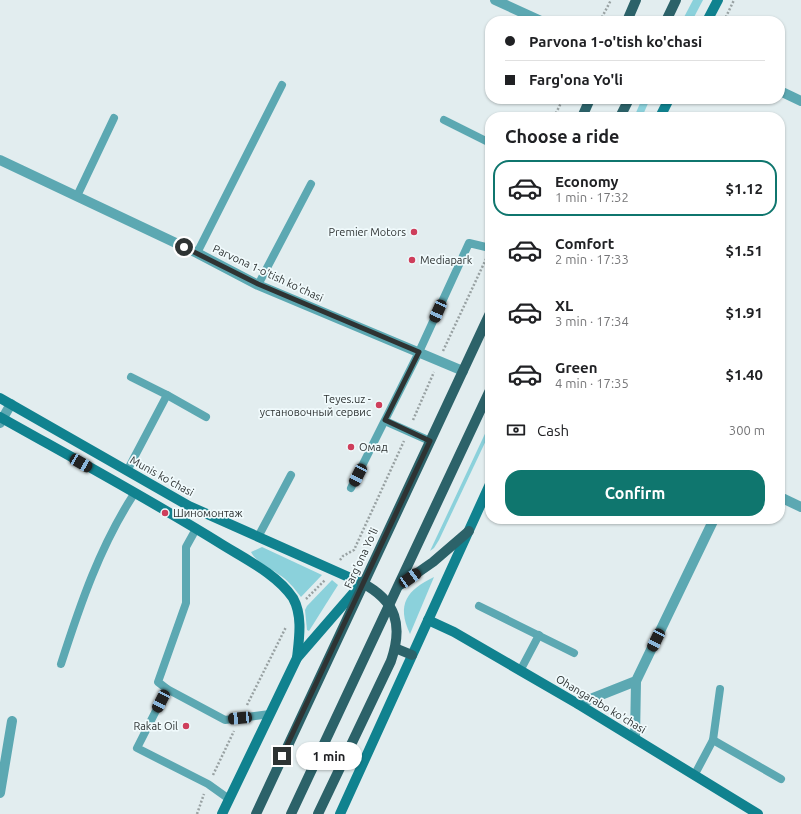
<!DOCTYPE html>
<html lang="en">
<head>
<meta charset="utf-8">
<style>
	:root { --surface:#fff; --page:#f2f2f2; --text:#202124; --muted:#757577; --line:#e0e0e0; --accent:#0f766e }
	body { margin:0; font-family:Ubuntu,sans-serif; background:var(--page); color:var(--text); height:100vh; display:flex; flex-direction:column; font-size:15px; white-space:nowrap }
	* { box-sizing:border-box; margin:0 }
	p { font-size:13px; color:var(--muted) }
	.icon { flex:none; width:22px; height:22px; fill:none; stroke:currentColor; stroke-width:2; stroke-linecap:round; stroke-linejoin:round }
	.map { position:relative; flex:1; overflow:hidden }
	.side { position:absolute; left:485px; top:112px; width:300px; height:412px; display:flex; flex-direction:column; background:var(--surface); border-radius:16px; box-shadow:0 1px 3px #0004 }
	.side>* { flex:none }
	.guide { position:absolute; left:485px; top:16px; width:300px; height:88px; border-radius:16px; box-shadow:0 1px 3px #0004; display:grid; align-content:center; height:88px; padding:0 20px; background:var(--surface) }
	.end { position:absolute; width:18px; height:18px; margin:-9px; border:5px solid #2e3333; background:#fff; box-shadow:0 0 0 2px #fff }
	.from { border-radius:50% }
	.bubble { position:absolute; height:28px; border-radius:14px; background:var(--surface); box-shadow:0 1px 3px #0004; font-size:13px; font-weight:600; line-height:28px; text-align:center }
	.car { position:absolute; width:12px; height:24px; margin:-12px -6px; border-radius:5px; box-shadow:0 0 3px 1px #0007; background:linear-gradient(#222 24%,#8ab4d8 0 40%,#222 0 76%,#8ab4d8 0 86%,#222 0) }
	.guide b { display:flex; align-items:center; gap:14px; height:38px; font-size:15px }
	.guide b+b { border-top:1px solid var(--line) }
	.guide i { width:10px; height:10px; background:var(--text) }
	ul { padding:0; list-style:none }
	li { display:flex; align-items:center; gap:12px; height:56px; margin:0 8px 6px; padding:0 12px; border:2px solid transparent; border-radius:16px }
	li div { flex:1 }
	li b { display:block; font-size:15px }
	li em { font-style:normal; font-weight:600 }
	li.active { border-color:var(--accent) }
	li>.icon { width:36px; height:36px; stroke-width:1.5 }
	h2 { padding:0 20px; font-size:18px; line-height:48px }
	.pay { display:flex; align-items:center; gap:10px; height:44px; padding:0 20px; font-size:15px }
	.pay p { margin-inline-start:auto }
	.primary-button { display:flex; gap:8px; margin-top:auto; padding:8px 20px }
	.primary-button a { flex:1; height:46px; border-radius:16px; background:var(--accent); color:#fff; font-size:16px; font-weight:600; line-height:46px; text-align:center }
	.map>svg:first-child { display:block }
	.green { fill:#8bd1db }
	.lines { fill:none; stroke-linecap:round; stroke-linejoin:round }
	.path { stroke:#98a1a2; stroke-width:2.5; stroke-dasharray:2 2; stroke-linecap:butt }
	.lane { stroke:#5ca8b2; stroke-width:8 }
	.street { stroke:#5ca8b2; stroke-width:10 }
	.secondary { stroke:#10828f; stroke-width:10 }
	.primary { stroke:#2c6269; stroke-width:10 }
	.route { stroke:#2e3333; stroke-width:5 }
	.poi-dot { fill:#ce3e5b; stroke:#f0fafc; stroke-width:1.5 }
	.labels { text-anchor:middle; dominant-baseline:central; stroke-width:3.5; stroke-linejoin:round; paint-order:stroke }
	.poi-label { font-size:11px; fill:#2e3333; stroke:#f0fafc; text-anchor:end }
	.street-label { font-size:11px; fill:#2e3333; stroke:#f0fafc }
</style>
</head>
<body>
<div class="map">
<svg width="801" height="814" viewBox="0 0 801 814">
	<rect width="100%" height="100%" fill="#e2edef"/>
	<g class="green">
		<polygon points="693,0 703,0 692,21 682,21"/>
		<polygon points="642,99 650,99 642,117 634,117"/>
		<polygon points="490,423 490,432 439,540 434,548 430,551"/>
		<path d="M 262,547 L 322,575 L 301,597 C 294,588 288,580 278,574 C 269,567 256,562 251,552 Z"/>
		<path d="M 434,577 L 410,634 C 396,604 407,590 434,577 Z"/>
		<polygon points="332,580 338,585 309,631 307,630 305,610 307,606"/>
	</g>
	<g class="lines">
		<g class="path">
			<polyline points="600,21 611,0"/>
			<polyline points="724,21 734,0"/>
			<polyline points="554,117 563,99"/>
			<polyline points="443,351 486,259"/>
			<polyline points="413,420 434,372"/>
			<polyline points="340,560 343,556 354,550 404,441"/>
			<polyline points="306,599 325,580"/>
			<polyline points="247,705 286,627"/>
			<polyline points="213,775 234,731"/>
			<polyline points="197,814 204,794"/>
		</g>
		<g class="lane">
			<polyline points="444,120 490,143"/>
			<polyline points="77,196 114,118"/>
			<polyline points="197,253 282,85"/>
			<polyline points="258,285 311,184"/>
			<polyline points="131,377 167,395"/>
			<polyline points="385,421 430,441"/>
			<polyline points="127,471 167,395 206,417"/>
			<polyline points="351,488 419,352 469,243 490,248"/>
			<polyline points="196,529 186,547 186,603 158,682 167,689 137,748 208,784 229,799"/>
			<polyline points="258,537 291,475"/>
			<polyline points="479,606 574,653"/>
			<path d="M 61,664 C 80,605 100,546 134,494"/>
			<polyline points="520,671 539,635"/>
			<polyline points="167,689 225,720 270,714"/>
			<polyline points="713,740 781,779"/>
			<polyline points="695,774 713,740 720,689"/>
		</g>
		<g class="street">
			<polyline points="495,0 541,21"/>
			<polyline points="780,91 801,101"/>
			<polyline points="0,160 197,253 258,285 463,371"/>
			<polyline points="0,423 11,404"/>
			<polyline points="780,497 801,507"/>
			<polyline points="578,704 636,681 714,519"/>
			<polyline points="635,738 636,681"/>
			<polyline points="0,793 12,721"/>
		</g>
		<g class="secondary">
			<polyline points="707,21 718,0"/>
			<polyline points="660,117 669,99"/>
			<polyline points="0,398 189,506 362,583 297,658 222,814"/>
			<path d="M 0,417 C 73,458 147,498 218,542 C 243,558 276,573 293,598 C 303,616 299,639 297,658"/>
			<polyline points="428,620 454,632 578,704 758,814"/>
			<polyline points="340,814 490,484"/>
		</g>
		<g class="primary">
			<polyline points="627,21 636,0"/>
			<polyline points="666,21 676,0"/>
			<polyline points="582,117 590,99"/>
			<polyline points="620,117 629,99"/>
			<polyline points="400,585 433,562 469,531"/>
			<polyline points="395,648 412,655"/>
			<polyline points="256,814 490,313"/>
			<polyline points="291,814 490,390"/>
			<path d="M 318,814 L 391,661 C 403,626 397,601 362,583"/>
		</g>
	</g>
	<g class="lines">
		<polyline class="route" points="184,247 258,284 419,352 385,420 430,441 282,756"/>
	</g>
	<g class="poi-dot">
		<circle cx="414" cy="232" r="4"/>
		<circle cx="412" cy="260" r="4"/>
		<circle cx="379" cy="405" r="4"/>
		<circle cx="351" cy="447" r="4"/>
		<circle cx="165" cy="513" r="4"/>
		<circle cx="186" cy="726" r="4"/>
	</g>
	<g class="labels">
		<g class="poi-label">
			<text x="406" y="232">Premier Motors</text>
			<text x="420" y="260" text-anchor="start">Mediapark</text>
			<text x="371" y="399">Teyes.uz -<tspan x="371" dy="13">установочный сервис</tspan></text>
			<text x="359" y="447" text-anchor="start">Омад</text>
			<text x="173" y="513" text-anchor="start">Шиномонтаж</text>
			<text x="178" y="726">Rakat Oil</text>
		</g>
		<g class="street-label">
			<text transform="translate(268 273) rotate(25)">Parvona 1-o'tish ko'chasi</text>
			<text transform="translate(162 476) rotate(29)">Munis ko'chasi</text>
			<text transform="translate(361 558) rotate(-65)">Farg'ona Yo'li</text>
			<text transform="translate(601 704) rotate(31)">Ohangarabo ko'chasi</text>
		</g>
	</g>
</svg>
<i class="end from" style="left:184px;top:247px"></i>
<i class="end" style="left:282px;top:756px"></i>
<div class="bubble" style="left:296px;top:742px;width:66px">1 min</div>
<i class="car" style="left:438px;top:311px;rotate:204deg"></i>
<i class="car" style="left:81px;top:463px;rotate:120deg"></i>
<i class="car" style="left:358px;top:475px;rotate:207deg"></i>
<i class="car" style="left:410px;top:578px;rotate:55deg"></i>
<i class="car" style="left:656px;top:640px;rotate:206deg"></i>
<i class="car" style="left:161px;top:701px;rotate:207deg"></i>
<i class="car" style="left:240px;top:718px;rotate:265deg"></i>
<div class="guide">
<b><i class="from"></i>Parvona 1-o'tish ko'chasi</b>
<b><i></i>Farg'ona Yo'li</b>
</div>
<section class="side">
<h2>Choose a ride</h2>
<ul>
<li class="active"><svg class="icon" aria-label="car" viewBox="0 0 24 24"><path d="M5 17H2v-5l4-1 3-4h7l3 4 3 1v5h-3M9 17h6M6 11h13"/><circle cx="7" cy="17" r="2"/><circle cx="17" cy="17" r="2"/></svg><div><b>Economy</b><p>1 min · 17:32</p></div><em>$1.12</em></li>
<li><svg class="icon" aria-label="car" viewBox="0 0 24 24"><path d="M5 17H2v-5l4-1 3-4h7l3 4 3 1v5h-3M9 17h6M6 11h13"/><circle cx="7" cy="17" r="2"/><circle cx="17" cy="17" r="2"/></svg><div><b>Comfort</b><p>2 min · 17:33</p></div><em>$1.51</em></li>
<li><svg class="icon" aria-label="car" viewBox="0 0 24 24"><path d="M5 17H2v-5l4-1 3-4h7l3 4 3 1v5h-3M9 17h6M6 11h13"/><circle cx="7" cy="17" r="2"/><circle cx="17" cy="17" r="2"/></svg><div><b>XL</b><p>3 min · 17:34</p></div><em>$1.91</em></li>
<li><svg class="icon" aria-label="car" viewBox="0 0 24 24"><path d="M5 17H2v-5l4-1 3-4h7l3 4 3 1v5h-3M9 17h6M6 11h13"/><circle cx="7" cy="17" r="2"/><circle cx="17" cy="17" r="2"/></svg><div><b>Green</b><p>4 min · 17:35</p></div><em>$1.40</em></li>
</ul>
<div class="pay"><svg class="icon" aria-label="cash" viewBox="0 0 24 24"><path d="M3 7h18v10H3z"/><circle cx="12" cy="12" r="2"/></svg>Cash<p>300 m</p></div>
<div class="primary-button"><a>Confirm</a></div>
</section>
</div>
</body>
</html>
